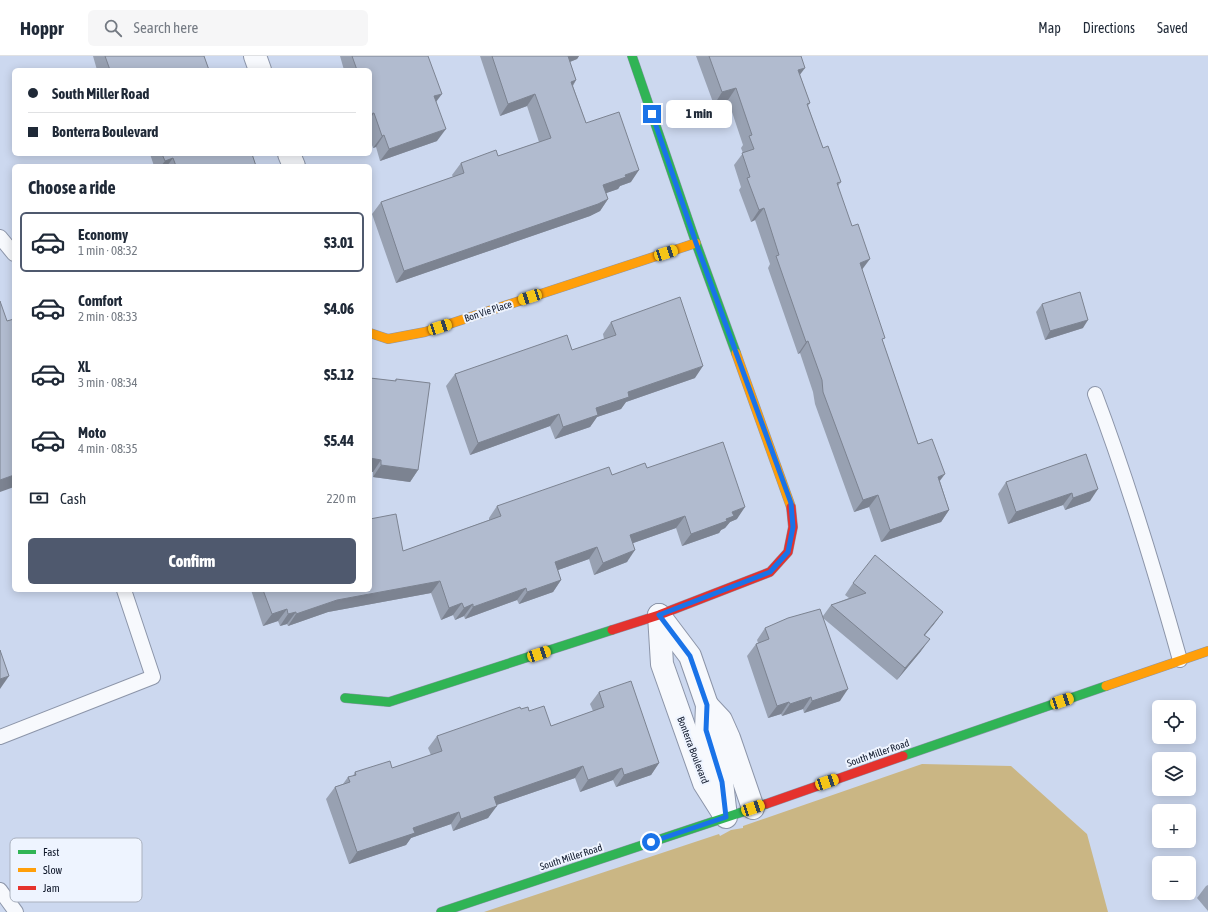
<!DOCTYPE html>
<html lang="en">
<head>
<meta charset="utf-8">
<style>
	:root { --surface:#fff; --page:#f6f6f7; --text:#1f2937; --muted:#747a83; --line:#e0e1e3; --accent:#4f596e }
	body { margin:0; font-family:"Asap Condensed",sans-serif; background:var(--page); color:var(--text); height:100vh; display:flex; flex-direction:column; font-size:15px; white-space:nowrap }
	* { box-sizing:border-box; margin:0 }
	p { font-size:13px; color:var(--muted) }
	.icon { flex:none; width:22px; height:22px; fill:none; stroke:currentColor; stroke-width:2; stroke-linecap:round; stroke-linejoin:round }
	.map { position:relative; flex:1; overflow:hidden }
	.sheet { position:absolute; left:12px; top:108px; width:360px; height:428px; display:flex; flex-direction:column; background:var(--surface); border-radius:6px; box-shadow:0 2px 10px #0003 }
	.sheet>* { flex:none }
	.guide { position:absolute; left:12px; top:12px; width:360px; height:88px; border-radius:6px; box-shadow:0 2px 10px #0003; display:grid; align-content:center; height:88px; padding:0 16px; background:var(--surface) }
	.tools { position:absolute; left:1152px; top:644px; display:grid; gap:8px }
	.tools a { display:grid; place-items:center; width:44px; height:44px; border-radius:6px; background:var(--surface); box-shadow:0 2px 10px #0003; font-size:20px }
	.end { position:absolute; width:18px; height:18px; margin:-9px; border:5px solid #1a73e8; background:#fff; box-shadow:0 0 0 2px #fff }
	.from { border-radius:50% }
	.bubble { position:absolute; height:28px; border-radius:6px; background:var(--surface); box-shadow:0 2px 10px #0003; font-size:13px; font-weight:800; line-height:28px; text-align:center }
	.car { position:absolute; width:12px; height:24px; margin:-12px -6px; border-radius:5px; box-shadow:0 0 3px 1px #0007; background:linear-gradient(#f5c518 24%,#345 0 40%,#f5c518 0 76%,#345 0 86%,#f5c518 0) }
	.guide b { display:flex; align-items:center; gap:14px; height:38px; font-size:15px }
	.guide b+b { border-top:1px solid var(--line) }
	.guide i { width:10px; height:10px; background:var(--text) }
	ul { padding:0; list-style:none }
	li { display:flex; align-items:center; gap:12px; height:60px; margin:0 8px 6px; padding:0 8px; border:2px solid transparent; border-radius:6px }
	li div { flex:1 }
	li b { display:block; font-size:15px }
	li em { font-style:normal; font-weight:800 }
	li.on { border-color:var(--accent) }
	li>.icon { width:36px; height:36px; stroke-width:1.5 }
	h2 { padding:0 16px; font-size:18px; line-height:48px }
	.pay { display:flex; align-items:center; gap:10px; height:44px; padding:0 16px; font-size:15px }
	.pay p { margin-inline-start:auto }
	.action { display:flex; gap:8px; margin-top:auto; padding:8px 16px }
	.action a { flex:1; height:46px; border-radius:6px; background:var(--accent); color:#fff; font-size:16px; font-weight:800; line-height:46px; text-align:center }
	header { display:flex; align-items:center; gap:24px; box-sizing:border-box; height:56px; padding:0 20px; background:var(--surface); border-bottom:1px solid var(--line) }
	header strong { font-size:19px }
	nav { display:flex; gap:22px; margin-inline-start:auto; font-size:14px }
	.search { width:280px; height:36px; background:var(--page); display:flex; align-items:center; gap:10px; box-sizing:border-box; padding:0 14px; border-radius:6px; color:var(--muted); font-size:15px }
	.map>svg:first-child { display:block }
	.green { fill:#cab684 }
	.lines { fill:none; stroke-linecap:round; stroke-linejoin:round }
	.lane-casing { stroke:#8c95a9; stroke-width:16 }
	.street-casing { stroke:#8c95a9; stroke-width:24 }
	.fast-casing { stroke:#8c95a9; stroke-width:10 }
	.slow-casing { stroke:#8c95a9; stroke-width:10 }
	.jam-casing { stroke:#8c95a9; stroke-width:10 }
	.lane { stroke:#f7f9fd; stroke-width:14 }
	.street { stroke:#f7f9fd; stroke-width:22 }
	.fast { stroke:#30b455; stroke-width:9 }
	.slow { stroke:#ff9f0a; stroke-width:9 }
	.jam { stroke:#e5322d; stroke-width:9 }
	.wall { fill:#98a1b2 }
	.shaded-wall { fill:#7c8391 }
	.building { fill:#b1bbcf; stroke:#7c8391 }
	.route { stroke:#1a73e8; stroke-width:5 }
	.labels { text-anchor:middle; dominant-baseline:central; stroke-width:4; stroke-linejoin:round; paint-order:stroke }
	.street-label { font-size:10px; fill:#0c1528; stroke:#eef4ff }
	.key { fill:#eef4ff; stroke:#aab1be; stroke-width:1 }
	.key-label { font-size:11px; fill:#0c1528 }
</style>
</head>
<body>
<header>
<strong>Hoppr</strong>
<div class="search"><svg class="icon" aria-label="search" viewBox="0 0 24 24"><circle cx="10" cy="10" r="6"/><path d="M15 15l6 6"/></svg>Search here</div>
<nav><a>Map</a><a>Directions</a><a>Saved</a></nav>
</header>
<div class="map">
<svg width="1208" height="856" viewBox="0 0 1208 856">
	<rect width="100%" height="100%" fill="#ccd8ef"/>
	<polygon class="green" points="922,708 1011,710 1087,778 1108,856 484,856 719,778 720,780 731,774 743,772 743,770"/>
	<g class="lines">
		<g class="lane-casing">
			<g id="lane">
				<polyline points="0,181 14,198"/>
				<path d="M 1095,338 C 1128,425 1155,515 1180,604"/>
				<polyline points="0,681 153,621 124,534"/>
				<polyline points="0,834 16,856"/>
			</g>
		</g>
		<g class="street-casing">
			<g id="street">
				<polyline points="255,0 260,14"/>
				<polyline points="289,98 294,110"/>
				<polyline points="659,559 690,600 707,649 706,674 722,726 726,761"/>
				<polyline points="659,559 662,608 704,727 723,757"/>
				<polyline points="707,649 721,664 729,682 753,752"/>
			</g>
		</g>
		<g class="fast-casing">
			<g id="fast">
				<polyline points="632,0 696,187 736,297"/>
				<polyline points="345,642 389,646 612,574"/>
				<polyline points="903,700 1106,630"/>
				<polyline points="441,856 766,748"/>
			</g>
		</g>
		<g class="slow-casing">
			<g id="slow">
				<polyline points="370,277 388,283 425,276 696,187"/>
				<polyline points="736,297 791,451"/>
				<polyline points="1106,630 1208,595"/>
			</g>
		</g>
		<g class="jam-casing">
			<g id="jam">
				<polyline points="612,574 659,559 770,516 788,496 793,471 791,451"/>
				<polyline points="766,748 903,700"/>
			</g>
		</g>
		<use href="#lane" class="lane"/>
		<use href="#street" class="street"/>
		<use href="#fast" class="fast"/>
		<use href="#slow" class="slow"/>
		<use href="#jam" class="jam"/>
	</g>
	<g class="wall">
		<polygon points="93,0 204,0 209,14 97,14"/>
		<polygon points="340,0 428,0 436,45 437,85 380,105 376,91 373,92 370,83 370,14 344,14"/>
		<polygon points="480,0 579,0 577,3 570,6 576,24 573,30 586,67 631,126 620,130 618,133 606,137 608,143 600,155 590,160 396,227 372,158 381,146 453,121 452,119 461,107 498,100 539,86 527,50 500,60"/>
		<polygon points="696,0 801,0 800,19 810,47 808,50 823,92 841,126 838,130 883,286 918,388 940,425 949,454 941,466 881,486 869,451 854,456 815,348 813,336 800,297 798,298 768,212 770,208 755,164 751,166 739,134 741,131 734,109 743,97 741,92 743,89 728,44 714,49"/>
		<polygon points="150,98 252,98 256,110 154,110"/>
		<polygon points="1042,248 1083,272 1045,284 1036,256"/>
		<polygon points="611,266 695,322 626,346 621,353 597,361 590,371 555,383 550,370 470,399 446,330 455,318 572,294 604,283 603,278"/>
		<polygon points="370,322 395,325 396,323 418,414 410,426 373,421 373,416 370,416"/>
		<polygon points="1086,398 1090,445 1065,454 1063,449 1008,468 998,438 1006,426"/>
		<polygon points="647,412 737,463 730,466 725,472 721,474 719,477 682,490 676,472 633,487 627,506 594,519 589,503 558,514 561,524 553,536 519,548 517,544 465,563 464,560 455,564 453,559 441,564 431,537 328,556 288,570 287,568 280,570 278,565 263,570 251,534 370,534 403,495 489,464 489,462 497,450 612,419"/>
		<polygon points="853,527 943,556 934,568 925,579 921,595 897,624 823,562 840,645 804,657 803,653 782,660 781,658 768,662 747,600 756,588 758,587 757,584 765,572 823,560 831,549 849,542 845,539"/>
		<polygon points="599,636 659,707 651,719 616,731 613,724 580,736 575,722 496,749 488,762 453,775 451,768 411,782 406,789 349,808 326,743 335,731 343,728 348,721 353,720 355,716 392,712 431,699 428,692 437,680 521,653 529,655 551,670 593,655 590,648"/>
		<polygon points="1208,829 1208,855 1197,842 1206,830"/>
	</g>
	<g class="shaded-wall">
		<polygon points="566,0 579,0 577,3 559,10"/>
		<polygon points="805,12 796,24 798,14"/>
		<polygon points="576,24 568,36 571,26"/>
		<polygon points="736,32 728,44 714,49 722,36"/>
		<polygon points="442,38 433,50 434,40"/>
		<polygon points="535,38 527,50 500,60 508,48"/>
		<polygon points="374,57 370,63 370,58"/>
		<polygon points="446,73 437,85 380,105 389,93"/>
		<polygon points="384,79 376,91 373,92 382,80"/>
		<polygon points="173,102 167,110 161,110 165,105"/>
		<polygon points="639,114 631,126 620,130 618,133 595,141 603,129 625,119"/>
		<polygon points="608,143 600,155 590,160 396,227 404,215"/>
		<polygon points="764,152 755,164 751,166 759,154"/>
		<polygon points="870,203 861,215 860,207"/>
		<polygon points="1088,264 1083,272 1045,284 1050,275"/>
		<polygon points="808,285 800,297 798,298 806,286"/>
		<polygon points="703,310 695,322 626,346 621,353 597,361 590,371 555,383 563,371 596,352 628,336"/>
		<polygon points="559,358 550,370 470,399 478,387"/>
		<polygon points="370,402 381,404 373,416 370,416"/>
		<polygon points="381,409 418,414 410,426 373,421"/>
		<polygon points="945,418 936,430 938,421"/>
		<polygon points="14,419 14,431 0,436 0,424"/>
		<polygon points="1098,433 1090,445 1065,454 1073,442"/>
		<polygon points="1072,437 1063,449 1008,468 1016,456"/>
		<polygon points="878,439 869,451 854,456 863,444"/>
		<polygon points="745,451 737,463 730,466 725,472 721,474 719,477 682,490 691,478 732,456"/>
		<polygon points="949,454 941,466 881,486 890,474"/>
		<polygon points="685,460 676,472 622,491 630,479"/>
		<polygon points="597,491 589,503 547,518 555,506"/>
		<polygon points="635,494 627,506 594,519 603,507"/>
		<polygon points="561,524 553,536 519,548 527,536"/>
		<polygon points="440,525 431,537 328,556 288,570 296,558 337,544"/>
		<polygon points="526,532 517,544 465,563 473,551"/>
		<polygon points="462,547 453,559 441,564 449,552"/>
		<polygon points="473,548 464,560 455,564 464,552"/>
		<polygon points="287,553 278,565 263,570 272,558"/>
		<polygon points="296,556 287,568 280,570 288,558"/>
		<polygon points="943,556 934,568 915,591 924,579"/>
		<polygon points="930,583 921,595 897,624 905,612"/>
		<polygon points="9,620 0,633 0,623"/>
		<polygon points="848,633 840,645 804,657 812,645"/>
		<polygon points="811,641 803,653 782,660 790,648"/>
		<polygon points="789,646 781,658 768,662 777,650"/>
		<polygon points="659,707 651,719 616,731 624,719"/>
		<polygon points="583,710 575,722 485,753 494,741"/>
		<polygon points="622,712 613,724 580,736 588,724"/>
		<polygon points="497,750 488,762 453,775 461,763"/>
		<polygon points="459,756 451,768 411,782 406,789 349,808 357,796 413,772"/>
	</g>
	<g class="building">
		<polygon points="105,0 204,0 209,14 110,14"/>
		<polygon points="352,0 428,0 442,38 434,40 446,73 389,93 384,79 382,80 374,57 370,58 370,14 357,14"/>
		<polygon points="492,0 568,0 576,24 571,26 586,67 619,56 639,114 625,119 626,121 603,129 608,143 598,148 404,215 381,146 464,117 461,107 496,94 498,100 551,82 535,38 508,48"/>
		<polygon points="709,0 801,0 805,12 798,14 810,47 807,48 823,92 828,90 841,126 837,127 852,170 858,168 870,203 860,207 885,282 882,283 918,388 932,383 945,418 938,421 949,454 890,474 878,439 863,444 823,336 822,324 808,285 806,286 776,200 779,199 764,152 759,154 747,122 750,121 742,97 754,93 749,80 752,79 736,32 722,36"/>
		<polygon points="162,98 252,98 256,110 176,110 173,102 165,105"/>
		<polygon points="1080,236 1088,264 1050,275 1042,248"/>
		<polygon points="680,241 703,310 628,336 629,341 596,352 598,359 563,371 559,358 478,387 455,318 567,279 572,294 616,279 611,266"/>
		<polygon points="0,245 7,265 14,263 14,419 0,424"/>
		<polygon points="370,322 396,325 396,323 430,327 418,414 381,409 381,404 370,402"/>
		<polygon points="723,386 745,451 732,456 734,460 726,463 727,465 691,478 685,460 630,479 635,494 603,507 597,491 555,506 561,524 527,536 526,532 473,551 473,548 464,552 462,547 449,552 440,525 337,544 296,558 296,556 288,558 287,553 272,558 263,534 370,534 370,463 396,458 403,495 501,460 497,450 609,411 612,419 645,407 647,412"/>
		<polygon points="1086,398 1098,433 1073,442 1072,437 1016,456 1006,426"/>
		<polygon points="875,499 943,556 924,579 930,583 905,612 831,549 866,537 853,527"/>
		<polygon points="820,553 848,633 812,645 811,641 790,648 789,646 777,650 756,588 769,583 765,572 788,562"/>
		<polygon points="0,594 9,620 0,623"/>
		<polygon points="631,625 659,707 624,719 622,712 588,724 583,710 494,741 497,750 461,763 459,756 413,772 415,777 357,796 335,731 350,726 348,721 356,719 355,716 390,705 392,712 442,695 437,680 520,651 521,653 528,651 529,655 544,650 551,670 604,651 599,636"/>
	</g>
	<g class="lines">
		<polyline class="route" points="651,786 726,761 722,726 706,674 707,649 690,600 659,559 770,516 788,496 793,471 791,447 696,187 652,58"/>
	</g>
	<g class="labels">
		<g class="street-label">
			<text transform="translate(488 255) rotate(-18)">Bon Vie Place</text>
			<text transform="translate(693 694) rotate(69)">Bonterra Boulevard</text>
			<text transform="translate(878 697) rotate(-19)">South Miller Road</text>
			<text transform="translate(571 801) rotate(-18)">South Miller Road</text>
		</g>
	</g>
	<rect x="10" y="782" width="132" height="64" rx="6" class="key"/>
	<rect x="18" y="794" width="18" height="4" fill="#30b455"/>
	<rect x="18" y="812" width="18" height="4" fill="#ff9f0a"/>
	<rect x="18" y="830" width="18" height="4" fill="#e5322d"/>
	<g class="key-label">
		<text x="43" y="800">Fast</text>
		<text x="43" y="818">Slow</text>
		<text x="43" y="836">Jam</text>
	</g>
</svg>
<div class="tools">
<a><svg class="icon" aria-label="locate" viewBox="0 0 24 24"><circle cx="12" cy="12" r="6"/><path d="M12 2v4M12 18v4M2 12h4M18 12h4"/></svg></a>
<a><svg class="icon" aria-label="layers" viewBox="0 0 24 24"><path d="M12 4l9 5-9 5-9-5zM3 14l9 5 9-5"/></svg></a>
<a>+</a>
<a>−</a>
</div>
<i class="end from" style="left:651px;top:786px"></i>
<i class="end" style="left:652px;top:58px"></i>
<div class="bubble" style="left:666px;top:44px;width:66px">1 min</div>
<i class="car" style="left:666px;top:197px;rotate:72deg"></i>
<i class="car" style="left:530px;top:241px;rotate:252deg"></i>
<i class="car" style="left:440px;top:271px;rotate:72deg"></i>
<i class="car" style="left:539px;top:598px;rotate:72deg"></i>
<i class="car" style="left:1062px;top:645px;rotate:71deg"></i>
<i class="car" style="left:827px;top:726px;rotate:71deg"></i>
<i class="car" style="left:753px;top:752px;rotate:71deg"></i>
<div class="guide">
<b><i class="from"></i>South Miller Road</b>
<b><i></i>Bonterra Boulevard</b>
</div>
<section class="sheet">
<h2>Choose a ride</h2>
<ul>
<li class="on"><svg class="icon" aria-label="car" viewBox="0 0 24 24"><path d="M5 17H2v-5l4-1 3-4h7l3 4 3 1v5h-3M9 17h6M6 11h13"/><circle cx="7" cy="17" r="2"/><circle cx="17" cy="17" r="2"/></svg><div><b>Economy</b><p>1 min · 08:32</p></div><em>$3.01</em></li>
<li><svg class="icon" aria-label="car" viewBox="0 0 24 24"><path d="M5 17H2v-5l4-1 3-4h7l3 4 3 1v5h-3M9 17h6M6 11h13"/><circle cx="7" cy="17" r="2"/><circle cx="17" cy="17" r="2"/></svg><div><b>Comfort</b><p>2 min · 08:33</p></div><em>$4.06</em></li>
<li><svg class="icon" aria-label="car" viewBox="0 0 24 24"><path d="M5 17H2v-5l4-1 3-4h7l3 4 3 1v5h-3M9 17h6M6 11h13"/><circle cx="7" cy="17" r="2"/><circle cx="17" cy="17" r="2"/></svg><div><b>XL</b><p>3 min · 08:34</p></div><em>$5.12</em></li>
<li><svg class="icon" aria-label="car" viewBox="0 0 24 24"><path d="M5 17H2v-5l4-1 3-4h7l3 4 3 1v5h-3M9 17h6M6 11h13"/><circle cx="7" cy="17" r="2"/><circle cx="17" cy="17" r="2"/></svg><div><b>Moto</b><p>4 min · 08:35</p></div><em>$5.44</em></li>
</ul>
<div class="pay"><svg class="icon" aria-label="cash" viewBox="0 0 24 24"><path d="M3 7h18v10H3z"/><circle cx="12" cy="12" r="2"/></svg>Cash<p>220 m</p></div>
<div class="action"><a>Confirm</a></div>
</section>
</div>
</body>
</html>
